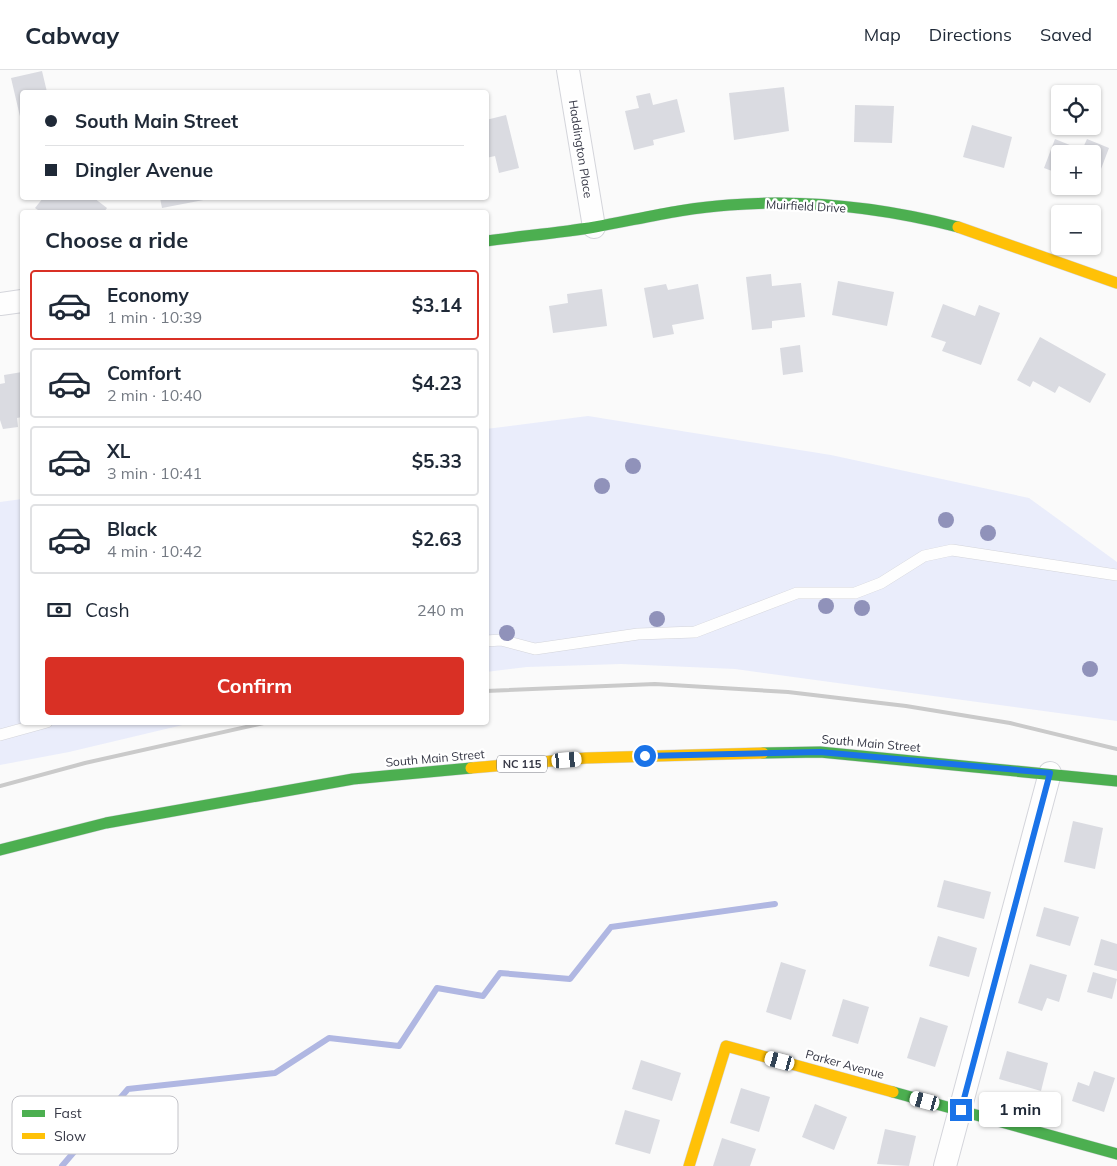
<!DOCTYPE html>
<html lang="en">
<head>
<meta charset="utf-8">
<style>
	:root { --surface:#fff; --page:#f6f6f7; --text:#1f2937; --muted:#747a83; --line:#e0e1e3; --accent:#d93025 }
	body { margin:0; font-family:Mulish,sans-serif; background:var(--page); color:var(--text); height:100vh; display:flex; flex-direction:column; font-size:19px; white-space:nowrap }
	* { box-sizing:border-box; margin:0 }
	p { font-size:16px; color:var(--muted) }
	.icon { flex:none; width:28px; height:28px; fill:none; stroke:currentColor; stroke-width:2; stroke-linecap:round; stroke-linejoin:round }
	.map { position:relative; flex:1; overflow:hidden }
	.drawer { position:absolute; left:20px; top:140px; width:469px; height:515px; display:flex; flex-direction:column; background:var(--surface); border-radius:5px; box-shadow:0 1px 4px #0004 }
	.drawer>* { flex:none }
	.hud { position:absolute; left:20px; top:20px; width:469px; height:110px; border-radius:5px; box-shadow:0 1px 4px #0004; display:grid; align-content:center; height:110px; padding:0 25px; background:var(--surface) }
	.controls { position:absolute; left:1051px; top:15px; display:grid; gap:10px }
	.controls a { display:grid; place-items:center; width:50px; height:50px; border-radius:5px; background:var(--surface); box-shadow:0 1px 4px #0004; font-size:25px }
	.end { position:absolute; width:22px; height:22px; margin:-11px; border:6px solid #1a73e8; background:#fff; box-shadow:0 0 0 2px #fff }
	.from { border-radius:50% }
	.bubble { position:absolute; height:35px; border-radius:5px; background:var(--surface); box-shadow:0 1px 4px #0004; font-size:16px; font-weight:700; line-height:35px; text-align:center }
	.car { position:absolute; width:15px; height:30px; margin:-15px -8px; border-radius:6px; box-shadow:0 0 4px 1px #0007; background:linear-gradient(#fff 24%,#345 0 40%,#fff 0 76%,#345 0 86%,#fff 0) }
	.hud b { display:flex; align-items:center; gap:18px; height:48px; font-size:19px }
	.hud b+b { border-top:1px solid var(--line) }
	.hud i { width:12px; height:12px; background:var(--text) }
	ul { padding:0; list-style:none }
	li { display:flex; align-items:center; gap:15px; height:70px; margin:0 10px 8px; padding:0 15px; border:2px solid var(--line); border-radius:5px }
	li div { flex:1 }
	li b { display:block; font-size:19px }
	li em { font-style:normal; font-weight:700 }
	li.current { border-color:var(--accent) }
	li>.icon { width:45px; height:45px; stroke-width:1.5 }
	h2 { padding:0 25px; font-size:22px; line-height:60px }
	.pay { display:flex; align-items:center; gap:12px; height:55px; padding:0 25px; font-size:19px }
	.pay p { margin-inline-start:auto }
	.primary-button { display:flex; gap:10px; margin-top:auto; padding:10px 25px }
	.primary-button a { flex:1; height:58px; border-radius:5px; background:var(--accent); color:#fff; font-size:20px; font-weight:700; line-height:58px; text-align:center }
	header { display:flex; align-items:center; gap:30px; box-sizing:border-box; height:70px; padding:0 25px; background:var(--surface); border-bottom:1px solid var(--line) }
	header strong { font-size:24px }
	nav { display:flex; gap:28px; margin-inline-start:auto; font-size:18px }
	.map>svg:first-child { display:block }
	.green { fill:#eaedfb }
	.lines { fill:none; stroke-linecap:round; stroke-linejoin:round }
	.stream { stroke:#b0b7e2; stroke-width:6 }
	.building { fill:#dadbe1 }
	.lane-casing { stroke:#d4d5db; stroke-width:12 }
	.street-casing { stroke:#d4d5db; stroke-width:24 }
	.fast-casing { stroke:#d4d5db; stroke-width:12 }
	.slow-casing { stroke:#d4d5db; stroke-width:12 }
	.lane { stroke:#fefefe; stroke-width:11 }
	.street { stroke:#fefefe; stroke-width:22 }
	.fast { stroke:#4caf50; stroke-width:11 }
	.slow { stroke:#ffc107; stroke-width:11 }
	.rail { stroke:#cacaca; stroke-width:4 }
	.tree { fill:#9092ba }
	.route { stroke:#1a73e8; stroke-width:6 }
	.labels { text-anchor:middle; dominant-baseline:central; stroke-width:4.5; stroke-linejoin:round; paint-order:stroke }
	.shield { fill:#fff; stroke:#72747e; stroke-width:1 }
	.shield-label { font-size:11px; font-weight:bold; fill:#363846 }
	.street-label { font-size:12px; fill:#363846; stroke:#fff }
	.key { fill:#fff; stroke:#c3c3c8; stroke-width:1 }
	.key-label { font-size:14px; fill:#363846 }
</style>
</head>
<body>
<header>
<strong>Cabway</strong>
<nav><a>Map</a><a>Directions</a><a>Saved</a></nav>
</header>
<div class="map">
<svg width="1117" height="1096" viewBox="0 0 1117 1096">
	<rect width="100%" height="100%" fill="#fafafa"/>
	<g class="green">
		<polygon points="588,346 831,385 1029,428 1117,492 1117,651 735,599 621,594 527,597 486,602 486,359"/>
		<polygon points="22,429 22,652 191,653 69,682 0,695 0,432"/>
	</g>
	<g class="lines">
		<polyline class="stream" points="62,1096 128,1019 275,1003 329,968 399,976 437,918 483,926 500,903 570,909 611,857 775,834"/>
	</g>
	<g class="building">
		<polygon points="42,1 47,22 22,22 22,55 11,8"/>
		<polygon points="784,17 789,61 734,70 729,23"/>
		<polygon points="650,23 653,35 677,29 685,62 653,70 654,75 634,80 625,41 639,38 636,26"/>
		<polygon points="855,35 894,36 892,73 854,72"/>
		<polygon points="506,45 519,98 499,103 495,86 486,88 486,50"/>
		<polygon points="972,55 1012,67 1004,98 963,87"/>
		<polygon points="1055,69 1082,80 1087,69 1109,78 1093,120 1092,84 1060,84 1060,104 1044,98"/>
		<polygon points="43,128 94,128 107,138 104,142 41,142 35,138"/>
		<polygon points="160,128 214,128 162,138"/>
		<polygon points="771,204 772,216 801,213 805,247 772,251 772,258 752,260 746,207"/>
		<polygon points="838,211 894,222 887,256 832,245"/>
		<polygon points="666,214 668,220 698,214 704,249 672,255 674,264 653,268 644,218"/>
		<polygon points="602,219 607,256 553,263 549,236 568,233 567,224"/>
		<polygon points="943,234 975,246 979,235 1000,243 981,295 942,281 946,272 931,267"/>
		<polygon points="1040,267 1106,304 1090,333 1059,316 1055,323 1033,311 1030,317 1017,310"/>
		<polygon points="800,275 803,302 783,305 780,278"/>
		<polygon points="22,302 22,347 17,348 18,357 3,359 0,350 0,314 5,313 4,305"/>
		<polygon points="1073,751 1103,758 1095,799 1064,792"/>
		<polygon points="944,810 991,822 984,849 937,837"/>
		<polygon points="1044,837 1079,847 1070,876 1036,866"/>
		<polygon points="938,866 977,878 969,907 929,896"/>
		<polygon points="1101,869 1117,874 1117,901 1094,895"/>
		<polygon points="781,892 806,900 791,950 766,942"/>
		<polygon points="1030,894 1067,905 1059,932 1047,928 1042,941 1018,933"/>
		<polygon points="1093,902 1117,909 1112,929 1087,922"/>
		<polygon points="843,929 869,937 858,974 832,966"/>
		<polygon points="920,947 948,956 935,997 907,988"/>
		<polygon points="1007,981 1048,993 1041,1021 999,1009"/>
		<polygon points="641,990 681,1003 672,1031 632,1019"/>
		<polygon points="1094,1001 1115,1008 1104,1042 1072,1031 1078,1012 1089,1016"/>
		<polygon points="741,1018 770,1027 759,1062 730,1053"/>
		<polygon points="815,1034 847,1047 834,1080 802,1067"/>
		<polygon points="625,1040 660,1050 650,1084 615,1074"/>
		<polygon points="885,1059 916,1066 909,1096 877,1094"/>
		<polygon points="722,1068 756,1079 750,1096 713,1096"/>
	</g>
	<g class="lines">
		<g class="lane-casing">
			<g id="lane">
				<polyline points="486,571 501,570 535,579 638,564 695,562 797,523 855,523 881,513 924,486 952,480 1117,505"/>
				<polyline points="0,665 47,652"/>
			</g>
		</g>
		<g class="street-casing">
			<g id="street">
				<polyline points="568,0 594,157"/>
				<polyline points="0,234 22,231"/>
				<polyline points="945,1096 1050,703"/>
			</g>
		</g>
		<g class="fast-casing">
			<g id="fast">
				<path d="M 486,171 C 522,166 559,163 595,157 C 640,149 683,138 729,135 C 805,129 884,138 958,157"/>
				<polyline points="763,683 820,682 1117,711"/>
				<polyline points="0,780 106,753 353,709 471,698"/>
				<polyline points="893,1022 1117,1084"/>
			</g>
		</g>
		<g class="slow-casing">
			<g id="slow">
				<polyline points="958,157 1117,213"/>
				<polyline points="471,698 586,688 763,683"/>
				<polyline points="689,1096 726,976 893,1022"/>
			</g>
		</g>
		<use href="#lane" class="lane"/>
		<use href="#street" class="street"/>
		<use href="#fast" class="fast"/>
		<use href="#slow" class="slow"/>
		<g class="rail">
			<polyline points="486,621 655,614 788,622 906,636 1010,653 1117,679"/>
			<polyline points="0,716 85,693 268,652"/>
		</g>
	</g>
	<g class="tree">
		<circle cx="633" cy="396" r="8"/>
		<circle cx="602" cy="416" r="8"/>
		<circle cx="946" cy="450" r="8"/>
		<circle cx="988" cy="463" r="8"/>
		<circle cx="826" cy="536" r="8"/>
		<circle cx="862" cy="538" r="8"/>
		<circle cx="657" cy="549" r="8"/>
		<circle cx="507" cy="563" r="8"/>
		<circle cx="1090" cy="599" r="8"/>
	</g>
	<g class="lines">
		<polyline class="route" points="645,686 820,682 1050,703 961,1040"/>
	</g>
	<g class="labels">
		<rect class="shield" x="497" y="685.5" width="50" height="17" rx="4"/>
		<g class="shield-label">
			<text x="522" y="694">NC 115</text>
		</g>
		<g class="street-label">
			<text transform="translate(581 79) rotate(81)">Haddington Place</text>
			<text transform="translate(806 136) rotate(3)">Muirfield Drive</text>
			<text transform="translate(871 673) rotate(5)">South Main Street</text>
			<text transform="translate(435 688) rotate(-5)">South Main Street</text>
			<text transform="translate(845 994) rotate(15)">Parker Avenue</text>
		</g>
	</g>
	<rect x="12" y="1026" width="166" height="58" rx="8" class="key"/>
	<rect x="22" y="1040" width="23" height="7" fill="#4caf50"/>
	<rect x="22" y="1063" width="23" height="6" fill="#ffc107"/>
	<g class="key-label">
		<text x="54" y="1048">Fast</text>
		<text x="54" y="1071">Slow</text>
	</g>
</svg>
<div class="controls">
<a><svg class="icon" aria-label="locate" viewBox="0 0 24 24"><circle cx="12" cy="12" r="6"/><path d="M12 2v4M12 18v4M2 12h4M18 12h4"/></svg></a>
<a>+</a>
<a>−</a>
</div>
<i class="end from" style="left:645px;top:686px"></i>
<i class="end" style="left:961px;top:1040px"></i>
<div class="bubble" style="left:979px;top:1022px;width:82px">1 min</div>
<i class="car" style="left:567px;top:690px;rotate:85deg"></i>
<i class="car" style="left:780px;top:991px;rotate:285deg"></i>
<i class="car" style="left:925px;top:1031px;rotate:285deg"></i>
<div class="hud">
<b><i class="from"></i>South Main Street</b>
<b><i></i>Dingler Avenue</b>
</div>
<section class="drawer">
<h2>Choose a ride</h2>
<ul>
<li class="current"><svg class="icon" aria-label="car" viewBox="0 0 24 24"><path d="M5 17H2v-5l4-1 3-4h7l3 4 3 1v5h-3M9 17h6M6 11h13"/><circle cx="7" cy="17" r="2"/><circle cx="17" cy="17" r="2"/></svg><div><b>Economy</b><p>1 min · 10:39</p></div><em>$3.14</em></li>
<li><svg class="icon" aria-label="car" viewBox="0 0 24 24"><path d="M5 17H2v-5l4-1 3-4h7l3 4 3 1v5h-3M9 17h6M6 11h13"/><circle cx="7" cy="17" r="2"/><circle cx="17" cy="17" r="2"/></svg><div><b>Comfort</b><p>2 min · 10:40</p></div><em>$4.23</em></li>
<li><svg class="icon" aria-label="car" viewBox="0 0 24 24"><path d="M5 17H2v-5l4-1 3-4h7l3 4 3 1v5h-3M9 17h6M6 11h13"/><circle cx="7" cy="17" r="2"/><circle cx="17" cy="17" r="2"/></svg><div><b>XL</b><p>3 min · 10:41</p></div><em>$5.33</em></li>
<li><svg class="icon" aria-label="car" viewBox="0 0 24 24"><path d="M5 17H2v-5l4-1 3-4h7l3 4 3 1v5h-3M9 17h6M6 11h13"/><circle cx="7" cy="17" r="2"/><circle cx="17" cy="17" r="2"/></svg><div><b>Black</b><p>4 min · 10:42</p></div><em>$2.63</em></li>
</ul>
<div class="pay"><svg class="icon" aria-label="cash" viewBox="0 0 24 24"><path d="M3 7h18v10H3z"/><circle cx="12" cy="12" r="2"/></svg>Cash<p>240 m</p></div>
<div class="primary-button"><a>Confirm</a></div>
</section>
</div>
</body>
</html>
